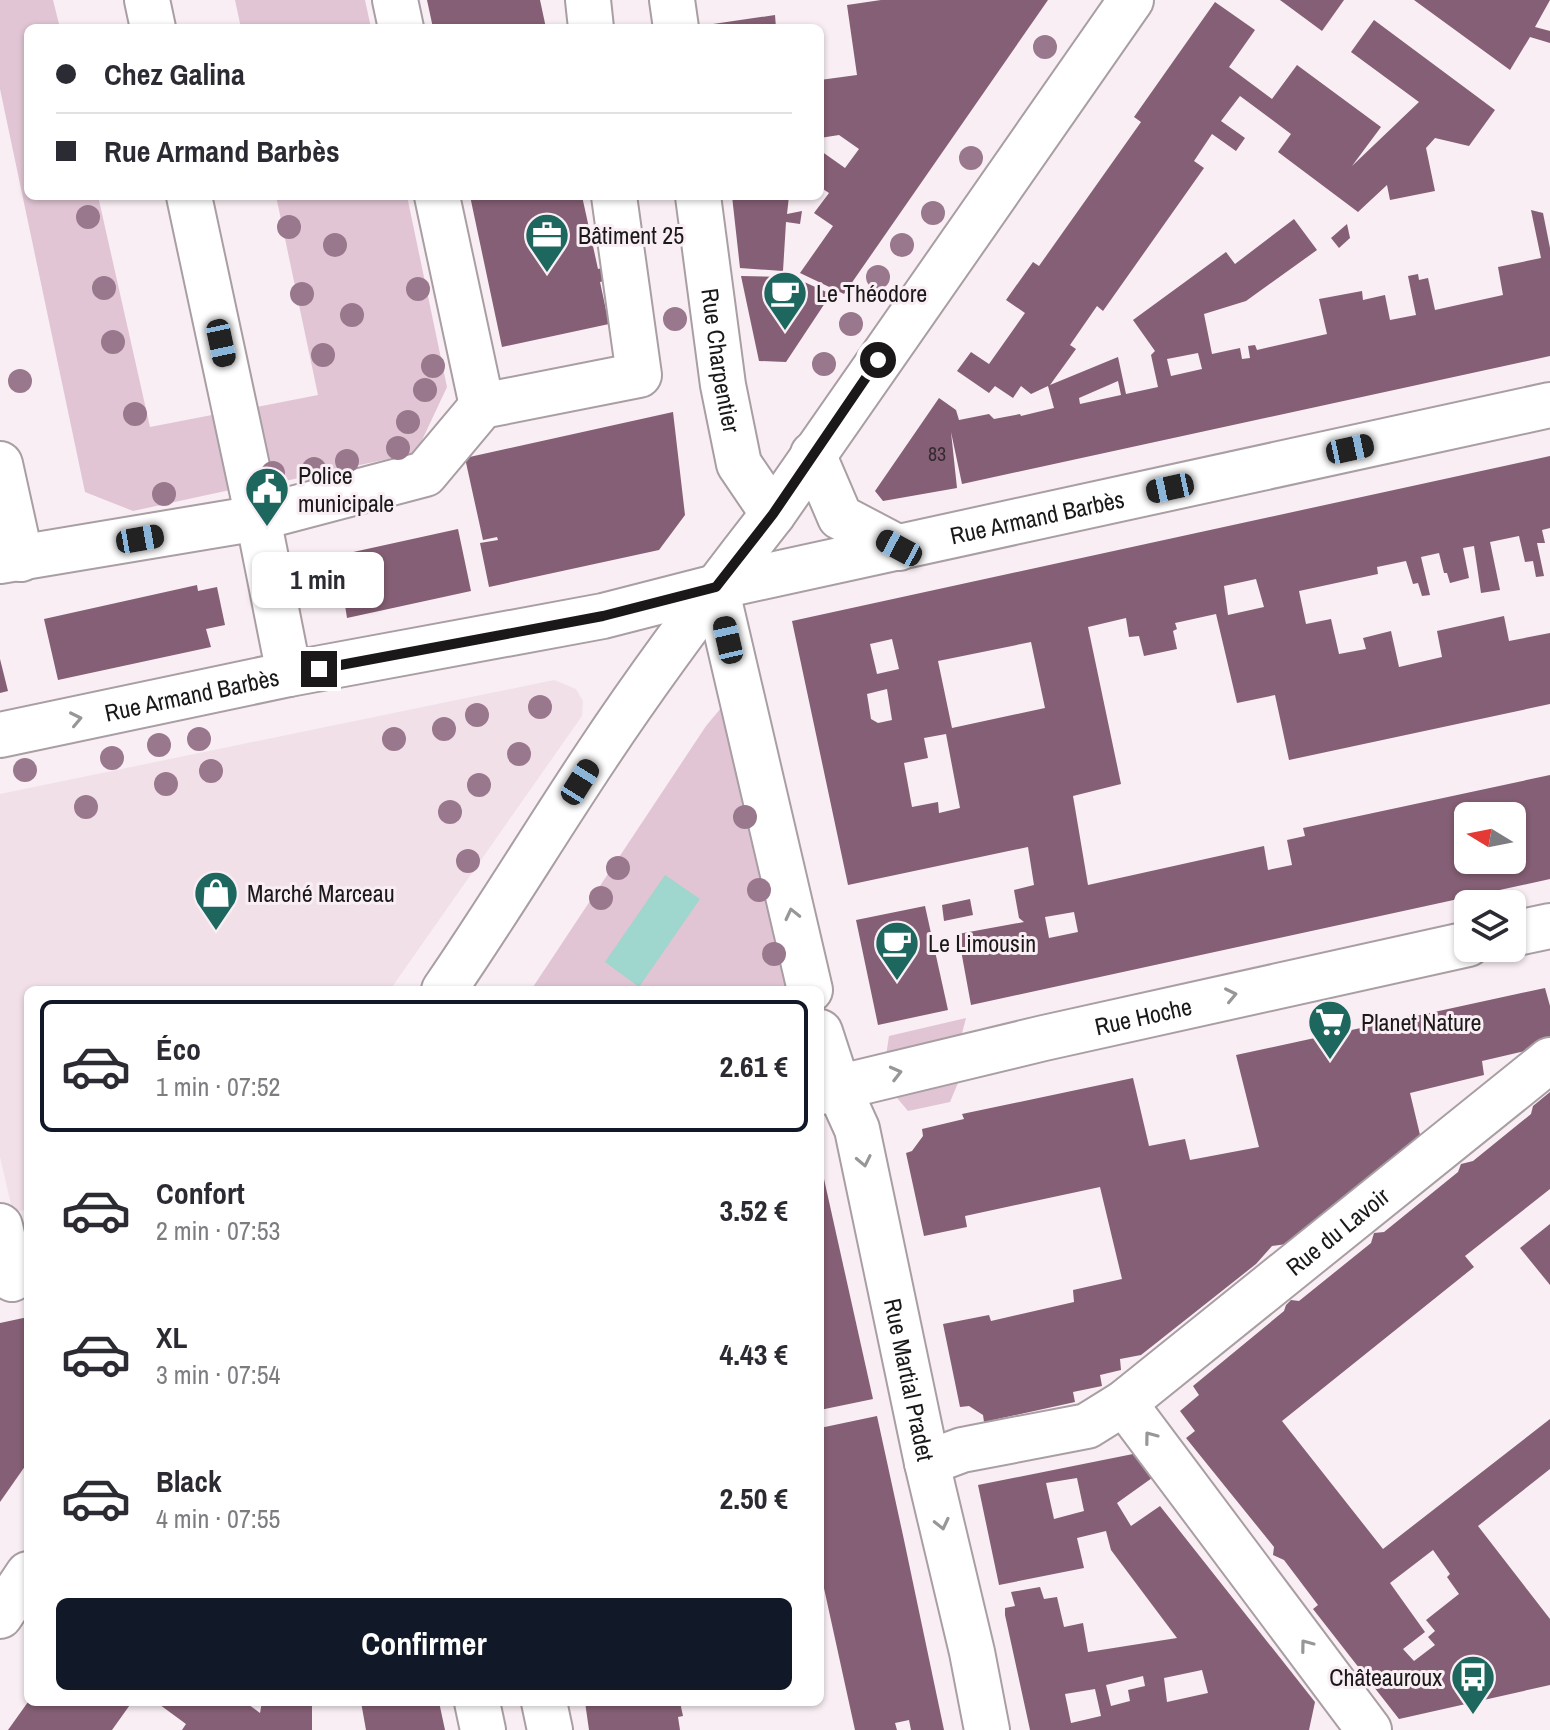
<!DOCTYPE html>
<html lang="fr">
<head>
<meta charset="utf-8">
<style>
	:root { --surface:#fff; --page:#f2f2f3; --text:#2b2b33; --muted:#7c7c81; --line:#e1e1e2; --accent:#111827 }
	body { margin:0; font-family:"Archivo Narrow",sans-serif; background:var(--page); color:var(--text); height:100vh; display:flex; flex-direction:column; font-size:30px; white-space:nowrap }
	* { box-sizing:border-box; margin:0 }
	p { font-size:26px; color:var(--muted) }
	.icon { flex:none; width:44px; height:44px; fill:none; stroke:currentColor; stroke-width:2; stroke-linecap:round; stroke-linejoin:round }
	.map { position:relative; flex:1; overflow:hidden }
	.side { position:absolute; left:24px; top:986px; width:800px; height:720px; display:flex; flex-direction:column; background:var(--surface); border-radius:12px; box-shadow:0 2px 6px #0004 }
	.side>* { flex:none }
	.hud { position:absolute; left:24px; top:24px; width:800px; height:176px; border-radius:12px; box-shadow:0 2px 6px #0004; display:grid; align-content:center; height:176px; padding:0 32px; background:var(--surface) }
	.needle { width:52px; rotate:280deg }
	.controls { position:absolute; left:1454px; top:802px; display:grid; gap:16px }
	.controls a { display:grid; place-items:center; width:72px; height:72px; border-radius:12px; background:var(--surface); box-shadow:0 2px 6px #0004; font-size:40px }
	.end { position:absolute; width:36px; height:36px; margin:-18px; border:10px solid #1b181a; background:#fff; box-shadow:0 0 0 4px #fff }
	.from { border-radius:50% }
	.bubble { position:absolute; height:56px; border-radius:12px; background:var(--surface); box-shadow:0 2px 6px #0004; font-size:26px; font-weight:800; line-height:56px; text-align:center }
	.car { position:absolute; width:24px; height:48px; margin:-24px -12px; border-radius:10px; box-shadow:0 0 6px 2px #0007; background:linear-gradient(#222 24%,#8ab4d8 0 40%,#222 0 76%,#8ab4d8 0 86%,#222 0) }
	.hud b { display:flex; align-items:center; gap:28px; height:76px; font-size:30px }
	.hud b+b { border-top:2px solid var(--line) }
	.hud i { width:20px; height:20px; background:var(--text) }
	ul { padding:14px 0 0; list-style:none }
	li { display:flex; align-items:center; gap:24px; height:132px; margin:0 16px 12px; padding:0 16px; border:4px solid transparent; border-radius:12px }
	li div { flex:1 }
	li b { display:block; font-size:30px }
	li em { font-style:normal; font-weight:800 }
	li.active { border-color:var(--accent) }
	li>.icon { width:72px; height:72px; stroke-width:1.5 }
	.cta { display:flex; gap:16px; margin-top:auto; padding:16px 32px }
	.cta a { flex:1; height:92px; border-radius:12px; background:var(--accent); color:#fff; font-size:32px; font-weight:800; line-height:92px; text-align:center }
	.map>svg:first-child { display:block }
	.built { fill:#f2e0e9 }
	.green { fill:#e1c5d4 }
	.water { fill:#9fd6cd }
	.building { fill:#855f75; fill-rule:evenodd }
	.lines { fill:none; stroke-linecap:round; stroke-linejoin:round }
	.minor-casing { stroke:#a89ea3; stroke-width:48 }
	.minor { stroke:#fff; stroke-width:44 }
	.tree { fill:#99788d }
	.oneway { stroke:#989798 }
	.route { stroke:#1b181a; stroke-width:10 }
	.labels { text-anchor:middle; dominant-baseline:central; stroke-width:6; stroke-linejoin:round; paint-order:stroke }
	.number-label { font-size:20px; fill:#362a31 }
	.poi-label { font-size:24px; fill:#1b181a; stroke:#f8eef3; text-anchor:start }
	.street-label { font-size:24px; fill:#1b181a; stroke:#f8eef3 }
</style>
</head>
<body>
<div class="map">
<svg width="1550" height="1730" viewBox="0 0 1550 1730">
	<rect width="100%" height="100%" fill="#f8eef3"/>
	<polygon class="built" points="554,680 576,689 583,701 582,716 390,990 28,990 28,1209 13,1213 0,1157 0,794"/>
	<g class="green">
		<polygon points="0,0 53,0 60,28 28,28 28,196 98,196 150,427 217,414 230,490 133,511 85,492 0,89"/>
		<polygon points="235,0 365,0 371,28 241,28"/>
		<polygon points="276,196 407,196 447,387 416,453 271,484 252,408 318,395"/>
		<polygon points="726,702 794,990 531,990 706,726"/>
		<polygon points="966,1018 961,1037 886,1056 889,1036"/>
		<polygon points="965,1066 950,1102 908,1111 888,1087"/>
	</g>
	<polygon class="water" points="665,875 700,899 639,987 605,962"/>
	<g class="building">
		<polygon points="427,0 540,0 546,28 433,28"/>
		<polygon points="881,0 1048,0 844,294 800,273 833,226 814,213 829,193 820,187 821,151 845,168 859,149 839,135 820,138 820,80 857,75 847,5"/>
		<polygon points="1280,0 1344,0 1322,31"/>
		<polygon points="1414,0 1550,0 1535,27 1550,31 1550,43 1530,37 1510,70"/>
		<path d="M 1215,2 L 1255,30 L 1229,67 L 1272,99 L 1297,65 L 1381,127 L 1352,166 L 1419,102 L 1351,52 L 1374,20 L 1495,110 L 1469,146 L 1435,138 L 1426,148 L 1435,191 L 1390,200 L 1387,185 L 1358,212 L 1278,152 L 1291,134 L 1240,96 L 1221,121 L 1245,138 L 1236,151 L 1212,134 L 1194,161 L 1204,168 L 1103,311 L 1097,306 L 1070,345 L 1076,349 L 1050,385 L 1118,357 L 1126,394 L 1158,387 L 1151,355 L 1155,351 L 1133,320 L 1226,252 L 1235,264 L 1294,219 L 1317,250 L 1246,301 L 1204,314 L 1212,354 L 1240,348 L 1242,359 L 1250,358 L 1248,346 L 1255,345 L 1257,350 L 1327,334 L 1319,299 L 1362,291 L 1363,300 L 1385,295 L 1390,320 L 1416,315 L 1408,276 L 1418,274 L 1419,280 L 1428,278 L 1435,310 L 1503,295 L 1498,267 L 1541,258 L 1531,210 L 1543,213 L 1550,248 L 1550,356 L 962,484 L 951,432 L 957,488 L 883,501 L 875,491 L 939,398 L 956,410 L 959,420 L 989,414 L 994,419 L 1020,414 L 1021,416 L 1054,408 L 1048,386 L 1031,394 L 1021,386 L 1013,398 L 995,386 L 989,393 L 957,371 L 971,352 L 989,364 L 1025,313 L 1006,300 L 1033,262 L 1039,266 L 1141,122 L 1134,117 ZM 1198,353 L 1202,369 L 1171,376 L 1167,359 ZM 1118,381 L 1121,395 L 1080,404 L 1079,398 Z"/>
		<polygon points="775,15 776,28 713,28 713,24"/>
		<polygon points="470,196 582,196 598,269 605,267 608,280 600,282 609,324 502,347"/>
		<polygon points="732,196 789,196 787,214 802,211 800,224 786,222 783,271 740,268"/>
		<polygon points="1347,224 1350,238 1339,248 1331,238"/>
		<polygon points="741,276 793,277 831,294 786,362 759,361"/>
		<polygon points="673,412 685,515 659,550 489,587 480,543 498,540 497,537 483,540 465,458"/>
		<path d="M 1550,456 L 1550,528 L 1542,530 L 1545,543 L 1537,543 L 1544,576 L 1536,577 L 1533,561 L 1525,562 L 1519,536 L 1490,542 L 1500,590 L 1481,593 L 1474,546 L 1463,548 L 1469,578 L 1450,583 L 1447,573 L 1444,573 L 1439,553 L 1421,557 L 1430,595 L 1422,596 L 1418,583 L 1413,584 L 1406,561 L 1377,567 L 1378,574 L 1299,591 L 1306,624 L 1331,619 L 1339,654 L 1366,649 L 1363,638 L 1391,631 L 1399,667 L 1442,657 L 1437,631 L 1504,616 L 1509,641 L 1550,633 L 1550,704 L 1289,760 L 1275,695 L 1237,703 L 1216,614 L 1175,623 L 1177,629 L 1173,631 L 1177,649 L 1144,656 L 1139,636 L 1129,637 L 1126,618 L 1088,627 L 1121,784 L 1073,796 L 1088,885 L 1264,846 L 1268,870 L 1292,865 L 1287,840 L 1305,836 L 1303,828 L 1550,775 L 1550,879 L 971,1005 L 958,934 L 1024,922 L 1019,918 L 1014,890 L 1034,885 L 1028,847 L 848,885 L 792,621 ZM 1256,579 L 1264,607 L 1228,615 L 1224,586 ZM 892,639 L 899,669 L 877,674 L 870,644 ZM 1031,642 L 1045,708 L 952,728 L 938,661 ZM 887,689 L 892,720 L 878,723 L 871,719 L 867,694 ZM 946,734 L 960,808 L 939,813 L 938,802 L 912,807 L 904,763 L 928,758 L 924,738 ZM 1468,816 L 1512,816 L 1512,860 L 1468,860 ZM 1074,912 L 1078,932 L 1049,938 L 1045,917 Z"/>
		<polygon points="458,529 471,591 347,618 344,599 325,602 320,578 338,574 335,556"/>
		<polygon points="197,585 198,591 217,587 225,625 206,629 211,647 58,680 44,619"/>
		<polygon points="0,659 8,691 0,693"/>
		<polygon points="970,899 973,915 944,921 942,905"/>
		<polygon points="925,906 948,1010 878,1025 856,920"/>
		<polygon points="1545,988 1550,1006 1550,1045 1482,1061 1484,1075 1410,1093 1421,1139 1287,1244 1272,1246 1256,1264 1141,1355 1120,1359 1121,1370 1100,1375 1102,1386 1073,1392 1075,1402 984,1422 983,1415 969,1406 960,1407 943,1324 989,1315 991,1321 1074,1302 1073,1290 1122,1279 1100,1187 965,1216 967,1227 924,1236 906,1153 912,1151 923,1136 922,1129 964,1119 962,1114 1133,1078 1149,1146 1185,1139 1190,1160 1259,1147 1236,1055"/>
		<path d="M 1550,1092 L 1550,1189 L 1465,1256 L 1474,1267 L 1282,1421 L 1383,1549 L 1550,1419 L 1550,1469 L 1478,1526 L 1550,1619 L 1550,1685 L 1399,1719 L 1313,1609 L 1318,1605 L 1284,1560 L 1273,1555 L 1274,1547 L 1186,1438 L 1195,1431 L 1180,1411 L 1199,1395 L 1193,1386 L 1284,1311 L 1286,1305 L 1291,1300 L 1299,1301 L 1371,1243 L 1374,1233 L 1384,1232 L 1458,1172 L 1461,1164 L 1473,1161 L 1531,1114 L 1533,1106 ZM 1433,1550 L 1450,1574 L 1447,1577 L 1459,1594 L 1426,1620 L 1435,1631 L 1428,1637 L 1435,1645 L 1414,1661 L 1403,1649 L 1425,1632 L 1390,1583 Z"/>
		<polygon points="820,1161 873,1399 820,1410"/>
		<polygon points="1550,1224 1550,1285 1520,1248"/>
		<polygon points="28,1317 28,1462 0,1502 0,1323"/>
		<polygon points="877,1416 904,1540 944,1730 911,1730 909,1720 895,1723 897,1730 855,1730 820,1570 820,1534 822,1533 820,1428"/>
		<path d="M 1138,1453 L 1152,1478 L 1117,1503 L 1131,1526 L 1160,1506 L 1315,1702 L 1309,1730 L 1030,1730 L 1005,1615 L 1005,1608 L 1015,1606 L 1011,1592 L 1040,1587 L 1044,1599 L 1057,1597 L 1064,1627 L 1083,1623 L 1088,1652 L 1177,1638 L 1111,1550 L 1106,1531 L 1077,1538 L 1084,1568 L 999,1585 L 978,1485 ZM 1077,1478 L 1084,1511 L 1054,1519 L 1046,1483 ZM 1202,1670 L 1208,1693 L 1167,1702 L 1164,1678 ZM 1143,1676 L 1145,1686 L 1128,1690 L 1130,1701 L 1111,1706 L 1106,1685 ZM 1095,1689 L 1101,1716 L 1071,1723 L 1065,1694 Z"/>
		<polygon points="28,1702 132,1702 112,1730 8,1730"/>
		<polygon points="156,1702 245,1702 260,1713 262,1702 312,1702 312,1730 182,1730 186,1724"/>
		<polygon points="361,1702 439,1702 445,1730 366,1730"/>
		<polygon points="585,1702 680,1702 683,1716 678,1717 680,1730 589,1730"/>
	</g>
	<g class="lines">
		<g class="minor-casing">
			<g id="minor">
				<polyline points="147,0 153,28"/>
				<polyline points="395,0 401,28"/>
				<polyline points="588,0 591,28"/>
				<polyline points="672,0 676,28"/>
				<polyline points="189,196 258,518 289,674"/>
				<polyline points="437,196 482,406"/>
				<path id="s1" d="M 698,196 L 723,385 L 739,464 L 773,514"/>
				<polyline points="813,454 840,517 899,548"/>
				<polyline points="0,464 21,559"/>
				<polyline points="0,561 258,518 425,474 482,406 639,375 614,196"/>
				<polyline points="716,587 810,990"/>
				<path id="s2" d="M 0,735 L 289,674 L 603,616 L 716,587 L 1550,405"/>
				<polyline points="1512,934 1550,926"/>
				<path d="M 444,990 C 497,913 545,833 597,755 C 652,672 712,592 773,514 L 1131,0"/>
				<path id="s3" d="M 820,1032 L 838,1087 L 857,1129 L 927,1463 L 972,1652 L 987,1730"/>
				<path id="s4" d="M 820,1092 L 1044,1038 L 1468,944"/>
				<polyline points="0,1226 12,1279"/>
				<polyline points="1124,1403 1369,1730"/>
				<path id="s5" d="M 927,1463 L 962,1450 L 1087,1426 L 1124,1403 L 1550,1060"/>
				<polyline points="0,1616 28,1574"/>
				<polyline points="477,1702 483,1730"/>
				<polyline points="544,1702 550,1730"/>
			</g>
		</g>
		<use href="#minor" class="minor"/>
	</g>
	<g class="tree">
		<circle cx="1045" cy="47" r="12"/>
		<circle cx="971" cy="158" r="12"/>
		<circle cx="933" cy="213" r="12"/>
		<circle cx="88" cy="217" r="12"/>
		<circle cx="289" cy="227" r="12"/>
		<circle cx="335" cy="245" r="12"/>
		<circle cx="902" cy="245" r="12"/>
		<circle cx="878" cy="277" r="12"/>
		<circle cx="104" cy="288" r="12"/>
		<circle cx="418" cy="289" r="12"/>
		<circle cx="302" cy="294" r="12"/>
		<circle cx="352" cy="315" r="12"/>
		<circle cx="675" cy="319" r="12"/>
		<circle cx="851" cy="324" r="12"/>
		<circle cx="113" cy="342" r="12"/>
		<circle cx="323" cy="355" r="12"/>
		<circle cx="824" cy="364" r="12"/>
		<circle cx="433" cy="366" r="12"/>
		<circle cx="20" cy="381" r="12"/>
		<circle cx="425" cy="390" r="12"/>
		<circle cx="135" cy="414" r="12"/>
		<circle cx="408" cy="422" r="12"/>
		<circle cx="398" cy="448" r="12"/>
		<circle cx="347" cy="461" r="12"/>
		<circle cx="314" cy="469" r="12"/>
		<circle cx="273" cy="473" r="12"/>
		<circle cx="164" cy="494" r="12"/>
		<circle cx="540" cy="707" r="12"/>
		<circle cx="477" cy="715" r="12"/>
		<circle cx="444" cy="729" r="12"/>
		<circle cx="199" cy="739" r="12"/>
		<circle cx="394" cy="739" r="12"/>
		<circle cx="159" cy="745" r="12"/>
		<circle cx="519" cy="754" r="12"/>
		<circle cx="112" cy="758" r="12"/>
		<circle cx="25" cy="770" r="12"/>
		<circle cx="211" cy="771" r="12"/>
		<circle cx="166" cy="784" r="12"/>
		<circle cx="479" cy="785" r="12"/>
		<circle cx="86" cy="807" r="12"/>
		<circle cx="450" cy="812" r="12"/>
		<circle cx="745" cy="817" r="12"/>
		<circle cx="468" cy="861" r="12"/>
		<circle cx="618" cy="868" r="12"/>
		<circle cx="759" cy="890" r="12"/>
		<circle cx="601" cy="898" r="12"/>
		<circle cx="774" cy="954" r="12"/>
	</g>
	<defs><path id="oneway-chevron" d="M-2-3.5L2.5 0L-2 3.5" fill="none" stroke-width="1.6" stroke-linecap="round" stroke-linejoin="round" transform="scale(2)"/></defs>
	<g class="oneway">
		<use href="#oneway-chevron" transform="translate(76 719) rotate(-12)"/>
		<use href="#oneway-chevron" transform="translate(792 914) rotate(-103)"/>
		<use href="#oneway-chevron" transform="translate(1231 995) rotate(-12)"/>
		<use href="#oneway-chevron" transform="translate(896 1073) rotate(-14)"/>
		<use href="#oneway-chevron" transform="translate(864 1161) rotate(78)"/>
		<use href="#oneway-chevron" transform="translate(1150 1437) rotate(-127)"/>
		<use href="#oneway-chevron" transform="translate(942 1524) rotate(77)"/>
		<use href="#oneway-chevron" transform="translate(1306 1645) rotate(-127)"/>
	</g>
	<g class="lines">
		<polyline class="route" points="319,669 603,616 716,587 773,514 878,360"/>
	</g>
	<defs>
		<g id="office-pin" transform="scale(2.3)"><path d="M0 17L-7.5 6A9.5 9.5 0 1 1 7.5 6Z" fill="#1d675e" stroke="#f8eef3"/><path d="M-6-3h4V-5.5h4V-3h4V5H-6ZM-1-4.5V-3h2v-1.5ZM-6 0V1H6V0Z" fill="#fff"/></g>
		<g id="cafe-pin" transform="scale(2.3)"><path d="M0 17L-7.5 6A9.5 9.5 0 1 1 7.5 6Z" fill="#1d675e" stroke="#f8eef3"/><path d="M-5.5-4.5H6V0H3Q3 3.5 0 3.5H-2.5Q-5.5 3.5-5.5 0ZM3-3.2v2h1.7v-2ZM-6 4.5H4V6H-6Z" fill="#fff"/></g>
		<g id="civic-pin" transform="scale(2.3)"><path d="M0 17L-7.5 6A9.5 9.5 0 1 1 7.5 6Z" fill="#1d675e" stroke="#f8eef3"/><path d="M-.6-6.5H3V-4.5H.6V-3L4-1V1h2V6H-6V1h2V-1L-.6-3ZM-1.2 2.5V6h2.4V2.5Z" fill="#fff"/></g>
		<g id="shop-pin" transform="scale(2.3)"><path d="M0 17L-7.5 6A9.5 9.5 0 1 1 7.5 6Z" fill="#1d675e" stroke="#f8eef3"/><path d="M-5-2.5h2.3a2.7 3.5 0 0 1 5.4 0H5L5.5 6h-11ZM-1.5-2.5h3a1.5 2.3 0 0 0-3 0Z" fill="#fff"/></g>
		<g id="supermarket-pin" transform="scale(2.3)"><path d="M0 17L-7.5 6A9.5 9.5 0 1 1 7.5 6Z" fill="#1d675e" stroke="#f8eef3"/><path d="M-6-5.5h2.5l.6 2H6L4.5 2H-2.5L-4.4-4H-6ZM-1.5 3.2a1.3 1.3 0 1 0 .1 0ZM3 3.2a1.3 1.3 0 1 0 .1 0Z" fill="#fff"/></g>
		<g id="bus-pin" transform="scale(2.3)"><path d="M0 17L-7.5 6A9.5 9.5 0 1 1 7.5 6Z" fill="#1d675e" stroke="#f8eef3"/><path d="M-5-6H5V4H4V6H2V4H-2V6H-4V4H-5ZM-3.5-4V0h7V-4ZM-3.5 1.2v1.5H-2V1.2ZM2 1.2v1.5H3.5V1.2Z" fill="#fff"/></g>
	</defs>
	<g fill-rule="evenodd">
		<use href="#office-pin" x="547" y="235"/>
		<use href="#cafe-pin" x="785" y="293"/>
		<use href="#civic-pin" x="267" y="489"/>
		<use href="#shop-pin" x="216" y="893"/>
		<use href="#cafe-pin" x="897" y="943"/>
		<use href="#supermarket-pin" x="1330" y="1022"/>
		<use href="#bus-pin" x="1473" y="1677"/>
	</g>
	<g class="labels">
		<g class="number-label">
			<text x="937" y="453">83</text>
		</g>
		<g class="poi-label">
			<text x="578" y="235">Bâtiment 25</text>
			<text x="816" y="293">Le Théodore</text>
			<text x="298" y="475">Police<tspan x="298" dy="28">municipale</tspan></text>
			<text x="247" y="893">Marché Marceau</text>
			<text x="928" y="943">Le Limousin</text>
			<text x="1361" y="1022">Planet Nature</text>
			<text x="1442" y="1677" text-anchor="end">Châteauroux</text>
		</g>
		<g class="street-label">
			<text stroke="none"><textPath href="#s1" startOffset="166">Rue Charpentier</textPath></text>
			<text stroke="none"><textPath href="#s2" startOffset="1060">Rue Armand Barbès</textPath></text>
			<text stroke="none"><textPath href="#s2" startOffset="196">Rue Armand Barbès</textPath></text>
			<text stroke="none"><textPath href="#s4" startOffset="332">Rue Hoche</textPath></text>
			<text stroke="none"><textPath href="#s5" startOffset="482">Rue du Lavoir</textPath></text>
			<text stroke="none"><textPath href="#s3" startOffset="360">Rue Martial Pradet</textPath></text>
		</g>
	</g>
</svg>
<div class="controls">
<a><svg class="needle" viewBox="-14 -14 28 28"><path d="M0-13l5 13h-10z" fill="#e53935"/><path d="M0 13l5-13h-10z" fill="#7c7c81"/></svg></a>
<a><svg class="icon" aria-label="layers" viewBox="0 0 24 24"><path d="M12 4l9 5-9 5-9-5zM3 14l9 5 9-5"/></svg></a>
</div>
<i class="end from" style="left:878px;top:360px"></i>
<i class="end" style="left:319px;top:669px"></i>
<div class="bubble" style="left:252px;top:552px;width:132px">1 min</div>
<i class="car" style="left:221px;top:343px;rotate:168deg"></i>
<i class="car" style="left:1350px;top:449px;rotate:78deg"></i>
<i class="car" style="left:1170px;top:488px;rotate:258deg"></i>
<i class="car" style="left:140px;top:539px;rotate:80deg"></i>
<i class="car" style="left:899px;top:548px;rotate:298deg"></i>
<i class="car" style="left:728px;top:640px;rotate:347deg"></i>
<i class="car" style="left:580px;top:782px;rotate:32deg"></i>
<div class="hud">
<b><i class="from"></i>Chez Galina</b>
<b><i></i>Rue Armand Barbès</b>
</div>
<section class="side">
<ul>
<li class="active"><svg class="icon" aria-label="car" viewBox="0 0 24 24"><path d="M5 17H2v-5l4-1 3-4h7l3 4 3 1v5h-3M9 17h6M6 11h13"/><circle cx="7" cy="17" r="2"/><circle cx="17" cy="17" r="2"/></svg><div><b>Éco</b><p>1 min · 07:52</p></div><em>2.61 €</em></li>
<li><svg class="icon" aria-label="car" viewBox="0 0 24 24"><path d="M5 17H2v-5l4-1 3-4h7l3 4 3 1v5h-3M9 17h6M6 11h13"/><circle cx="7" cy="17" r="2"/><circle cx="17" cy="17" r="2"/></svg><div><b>Confort</b><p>2 min · 07:53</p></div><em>3.52 €</em></li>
<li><svg class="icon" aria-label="car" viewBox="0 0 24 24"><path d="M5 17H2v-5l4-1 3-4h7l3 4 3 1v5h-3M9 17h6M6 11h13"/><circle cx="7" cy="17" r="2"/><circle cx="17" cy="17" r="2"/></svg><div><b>XL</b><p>3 min · 07:54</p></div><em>4.43 €</em></li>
<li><svg class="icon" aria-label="car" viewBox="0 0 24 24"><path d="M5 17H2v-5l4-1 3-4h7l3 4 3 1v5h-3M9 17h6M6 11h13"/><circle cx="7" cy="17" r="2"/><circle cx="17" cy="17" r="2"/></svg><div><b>Black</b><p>4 min · 07:55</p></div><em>2.50 €</em></li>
</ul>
<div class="cta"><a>Confirmer</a></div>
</section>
</div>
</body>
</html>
